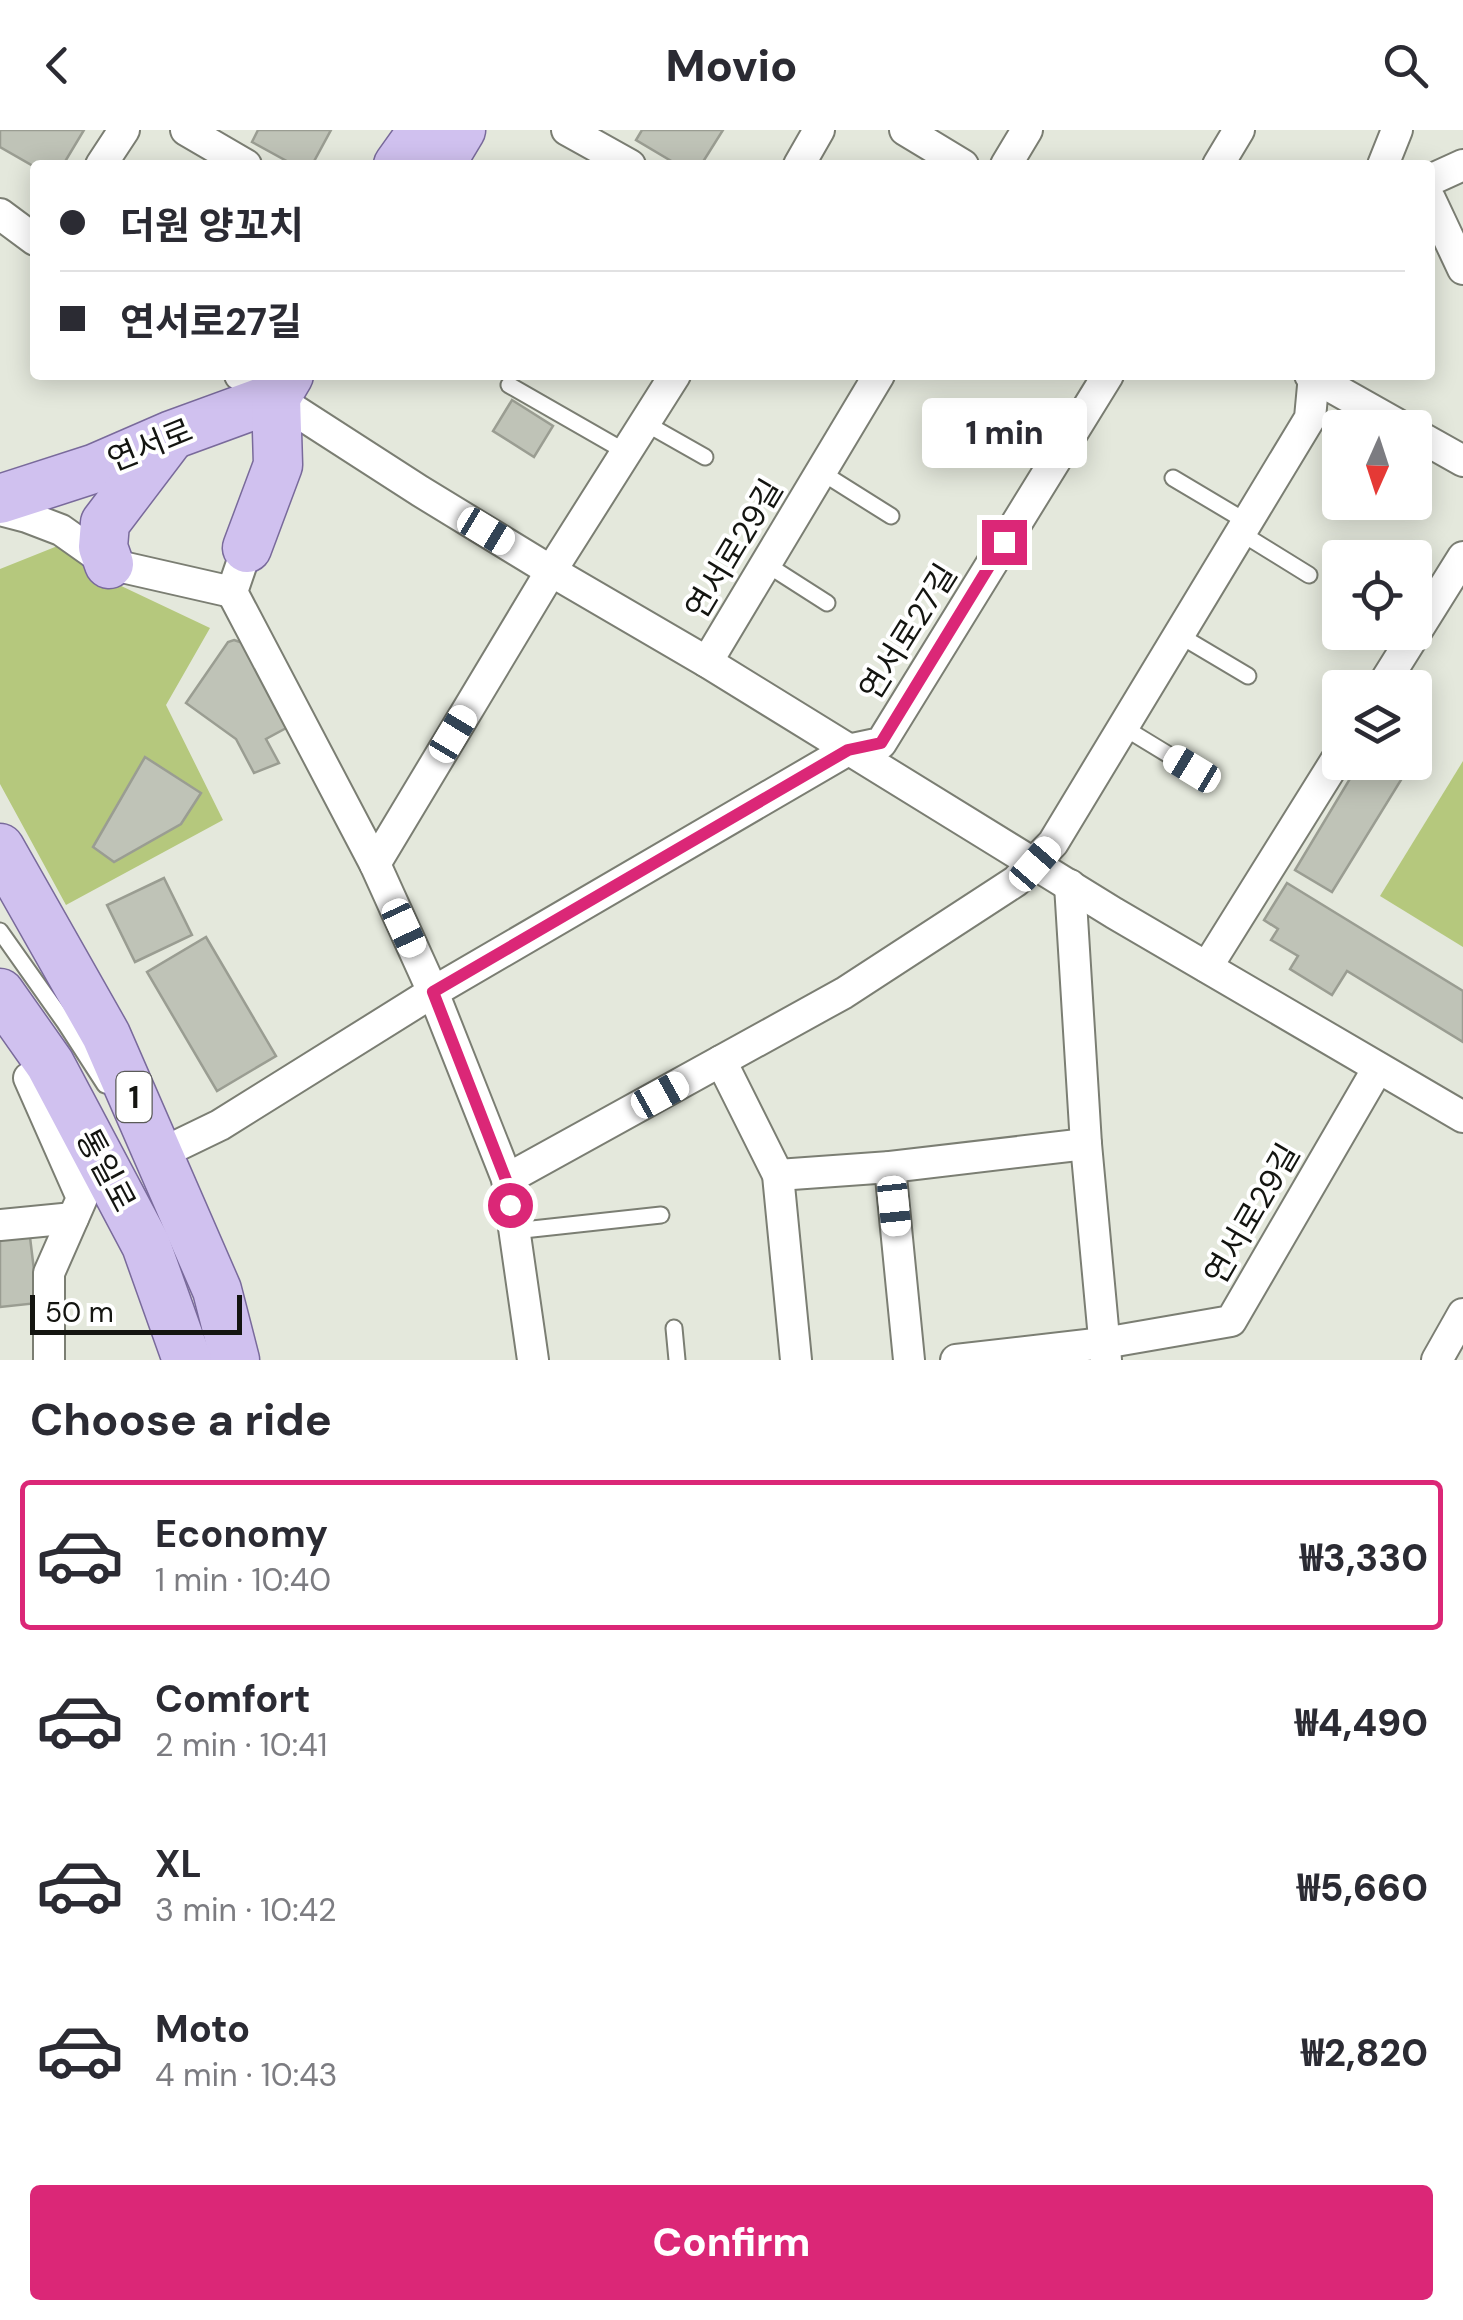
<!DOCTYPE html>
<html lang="en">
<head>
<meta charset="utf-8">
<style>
	:root { --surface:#fff; --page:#f7f7f7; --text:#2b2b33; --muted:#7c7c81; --line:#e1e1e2; --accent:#db2777 }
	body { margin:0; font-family:"DM Sans","Noto Sans KR",sans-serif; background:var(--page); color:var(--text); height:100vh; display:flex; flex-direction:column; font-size:38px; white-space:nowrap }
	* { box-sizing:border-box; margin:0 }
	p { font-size:32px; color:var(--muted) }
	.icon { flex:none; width:55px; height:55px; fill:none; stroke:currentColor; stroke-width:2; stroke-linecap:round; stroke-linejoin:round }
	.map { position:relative; height:1230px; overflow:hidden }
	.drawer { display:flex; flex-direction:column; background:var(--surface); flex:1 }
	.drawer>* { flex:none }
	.banner { position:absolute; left:30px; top:30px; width:1405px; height:220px; border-radius:10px; box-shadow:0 5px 25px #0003; display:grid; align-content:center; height:220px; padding:0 30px; background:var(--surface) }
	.needle { width:65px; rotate:183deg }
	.tools { position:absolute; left:1322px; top:280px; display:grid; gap:20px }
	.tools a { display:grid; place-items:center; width:110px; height:110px; border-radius:10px; background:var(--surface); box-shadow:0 5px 25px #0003; font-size:50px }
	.scale { position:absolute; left:30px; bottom:25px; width:212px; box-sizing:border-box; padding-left:10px; border:5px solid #141511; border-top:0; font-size:28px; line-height:35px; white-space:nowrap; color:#141511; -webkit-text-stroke:8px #fff; paint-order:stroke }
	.end { position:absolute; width:45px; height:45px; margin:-22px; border:12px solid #db2777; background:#fff; box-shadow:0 0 0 5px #fff }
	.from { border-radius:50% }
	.bubble { position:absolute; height:70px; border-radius:10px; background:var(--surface); box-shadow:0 5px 25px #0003; font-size:32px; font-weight:800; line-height:70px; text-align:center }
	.car { position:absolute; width:30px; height:60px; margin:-30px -15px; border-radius:12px; box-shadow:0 0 8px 2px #0007; background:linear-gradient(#fff 24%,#345 0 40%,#fff 0 76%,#345 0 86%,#fff 0) }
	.banner b { display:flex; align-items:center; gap:35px; height:95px; font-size:38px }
	.banner b+b { border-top:2px solid var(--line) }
	.banner i { width:25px; height:25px; background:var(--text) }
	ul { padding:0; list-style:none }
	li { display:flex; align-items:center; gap:30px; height:150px; margin:0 20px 15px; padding:0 10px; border:5px solid transparent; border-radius:10px }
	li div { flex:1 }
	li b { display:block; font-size:38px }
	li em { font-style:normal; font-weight:800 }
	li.selected { border-color:var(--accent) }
	li>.icon { width:90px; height:90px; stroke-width:1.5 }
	h2 { padding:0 30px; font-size:45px; line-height:120px }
	.cta { display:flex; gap:20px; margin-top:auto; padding:20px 30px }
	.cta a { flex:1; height:115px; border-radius:10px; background:var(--accent); color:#fff; font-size:40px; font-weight:800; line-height:115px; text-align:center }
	header { display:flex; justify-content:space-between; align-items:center; height:130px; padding:0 30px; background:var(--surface); font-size:45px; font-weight:800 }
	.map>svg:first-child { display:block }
	.green { fill:#b5c87d }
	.building { fill:#bfc3b7; stroke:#9a9d92; stroke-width:2.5 }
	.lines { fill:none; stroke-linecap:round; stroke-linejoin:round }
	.lane-casing { stroke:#7b7e73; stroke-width:19 }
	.street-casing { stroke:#7b7e73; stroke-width:34 }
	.primary-casing { stroke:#796a9b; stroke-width:51 }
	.lane { stroke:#fff; stroke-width:15 }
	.street { stroke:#fff; stroke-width:30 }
	.primary { stroke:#d0c1ef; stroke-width:48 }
	.route { stroke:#db2777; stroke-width:12 }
	.labels { text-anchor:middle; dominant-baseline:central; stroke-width:8; stroke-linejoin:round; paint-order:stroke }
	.shield { fill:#fff; stroke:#5a5b58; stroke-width:2.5 }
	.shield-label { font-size:30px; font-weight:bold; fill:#141511 }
	.street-label { font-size:32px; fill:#141511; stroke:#fff }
</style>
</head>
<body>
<header><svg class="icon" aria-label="back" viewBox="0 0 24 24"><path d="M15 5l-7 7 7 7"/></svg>Movio<svg class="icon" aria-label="search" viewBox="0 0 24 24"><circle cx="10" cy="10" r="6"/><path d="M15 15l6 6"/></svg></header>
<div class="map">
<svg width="1463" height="1230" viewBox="0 0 1463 1230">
	<rect width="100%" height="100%" fill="#e4e8dc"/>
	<g class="green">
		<polygon points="60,415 98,445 210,498 166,575 223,690 66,775 0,654 0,439"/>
		<polygon points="1463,631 1463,817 1380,766"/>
	</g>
	<g class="building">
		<polygon points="0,0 84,0 63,35 35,35 35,37 0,17"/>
		<polygon points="258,0 331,0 312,35 294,35 252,12"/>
		<polygon points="642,0 723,0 701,35 678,35 636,10"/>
		<polygon points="512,270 553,296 534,327 493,301"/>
		<polygon points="234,510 243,513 288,597 266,609 279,633 254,643 236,609 186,573 228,512"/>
		<polygon points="145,627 201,663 181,694 114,732 93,717"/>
		<polygon points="1360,632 1412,632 1332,762 1295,740"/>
		<polygon points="164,748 192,805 135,832 107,775"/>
		<polygon points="1287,753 1463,861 1463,912 1347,841 1332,865 1290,839 1298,826 1271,810 1278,799 1264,790"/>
		<polygon points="206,807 276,926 217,961 147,842"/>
		<polygon points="29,1099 38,1173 0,1177 0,1103"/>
	</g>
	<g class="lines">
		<g class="lane-casing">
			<g id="lane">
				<polyline points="509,255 626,322"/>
				<polyline points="645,293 705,327"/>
				<polyline points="821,342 891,386"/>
				<polyline points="1173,348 1247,392"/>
				<polyline points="1241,403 1309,445"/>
				<polyline points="766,434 827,473"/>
				<polyline points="1179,505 1248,546"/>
				<polyline points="1123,597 1192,639"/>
				<polyline points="0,801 65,893 105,955"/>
				<polyline points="514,1101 661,1085"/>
				<polyline points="674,1198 677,1230"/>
			</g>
		</g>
		<g class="street-casing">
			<g id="street">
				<polyline points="186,0 246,35"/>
				<polyline points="567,0 630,35"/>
				<polyline points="905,0 963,35"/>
				<polyline points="101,35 124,0"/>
				<polyline points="799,35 819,0"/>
				<polyline points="1006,35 1027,0"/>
				<polyline points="1218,35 1239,0"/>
				<polyline points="1383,35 1397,0"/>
				<polyline points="1430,50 1463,35"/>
				<polyline points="1430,69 1463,139"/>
				<polyline points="0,84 35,110"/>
				<polyline points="240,245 420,361 551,441 707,532 1114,783 1463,987"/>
				<polyline points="1310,245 1404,298"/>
				<polyline points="1415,304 1463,331"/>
				<polyline points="0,380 27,387 61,400 109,434 232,462"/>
				<polyline points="247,418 232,462 375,734 433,862 507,1049 533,1230"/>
				<polyline points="707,532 879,245"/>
				<polyline points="1381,558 1463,427"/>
				<polyline points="375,734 551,441 675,245"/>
				<polyline points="1070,755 1086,1014 1106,1230"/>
				<polyline points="1207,837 1340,624"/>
				<polyline points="721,931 778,1045 796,1230"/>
				<polyline points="29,948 82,1068 49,1143 49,1230"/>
				<polyline points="160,1024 220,995 433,862 848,620 881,613 1108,245"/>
				<polyline points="890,1037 909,1230"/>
				<polyline points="778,1045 890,1037 1086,1014"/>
				<polyline points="507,1049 844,863 1016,751 1053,713 1310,288 1314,245"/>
				<polyline points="0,1095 73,1088"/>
				<polyline points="956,1230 1104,1213 1231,1191 1378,938"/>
				<polyline points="1437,1230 1463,1184"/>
			</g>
		</g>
		<g class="primary-casing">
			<g id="primary">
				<polyline points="398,35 423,0"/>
				<polyline points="440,35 461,0"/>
				<polyline points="0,369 96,338 172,305 276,267 289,245"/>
				<polyline points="247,418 278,335 276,267"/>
				<polyline points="109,434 103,417 105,393 171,306"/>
				<polyline points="0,718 106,905 217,1160 235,1230"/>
				<polyline points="0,863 50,934 146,1115 187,1230"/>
			</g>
		</g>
		<use href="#lane" class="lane"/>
		<use href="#street" class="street"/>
		<use href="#primary" class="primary"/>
	</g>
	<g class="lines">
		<polyline class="route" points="510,1075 506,1050 433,862 848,620 881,613 1004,412"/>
	</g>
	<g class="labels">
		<rect class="shield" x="116.5" y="942" width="35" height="50" rx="8"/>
		<g class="shield-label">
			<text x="134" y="967">1</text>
		</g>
		<g class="street-label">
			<text transform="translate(150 315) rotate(-22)">연서로</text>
			<text transform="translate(734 419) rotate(-59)">연서로29길</text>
			<text transform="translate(908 502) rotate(-58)">연서로27길</text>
			<text transform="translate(106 1040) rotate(62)">통일로</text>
			<text transform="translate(1252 1084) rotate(-60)">연서로29길</text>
		</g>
	</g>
</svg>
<div class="tools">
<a><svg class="needle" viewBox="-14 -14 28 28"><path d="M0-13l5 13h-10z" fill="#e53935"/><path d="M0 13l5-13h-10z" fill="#7c7c81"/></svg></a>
<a><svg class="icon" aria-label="locate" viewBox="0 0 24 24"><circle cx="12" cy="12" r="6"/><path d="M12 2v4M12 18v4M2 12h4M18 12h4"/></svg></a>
<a><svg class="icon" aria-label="layers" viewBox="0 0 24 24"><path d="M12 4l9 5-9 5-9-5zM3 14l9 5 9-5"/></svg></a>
</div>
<div class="scale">50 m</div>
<i class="end from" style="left:510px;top:1075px"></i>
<i class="end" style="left:1004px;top:412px"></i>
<div class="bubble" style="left:922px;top:268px;width:165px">1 min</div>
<i class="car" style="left:486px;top:401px;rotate:121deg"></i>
<i class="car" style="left:453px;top:604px;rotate:31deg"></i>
<i class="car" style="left:1192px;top:639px;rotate:301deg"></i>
<i class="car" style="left:1035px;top:734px;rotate:41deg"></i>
<i class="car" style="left:404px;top:798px;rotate:155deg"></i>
<i class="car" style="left:660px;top:965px;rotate:61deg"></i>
<i class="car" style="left:894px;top:1076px;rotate:174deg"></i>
<div class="banner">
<b><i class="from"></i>더원 양꼬치</b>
<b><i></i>연서로27길</b>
</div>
</div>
<section class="drawer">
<h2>Choose a ride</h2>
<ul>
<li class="selected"><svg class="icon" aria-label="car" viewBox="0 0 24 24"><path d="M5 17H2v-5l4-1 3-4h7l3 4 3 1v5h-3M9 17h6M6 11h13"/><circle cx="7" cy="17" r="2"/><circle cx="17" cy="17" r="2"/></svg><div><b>Economy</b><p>1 min · 10:40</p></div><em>₩3,330</em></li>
<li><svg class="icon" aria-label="car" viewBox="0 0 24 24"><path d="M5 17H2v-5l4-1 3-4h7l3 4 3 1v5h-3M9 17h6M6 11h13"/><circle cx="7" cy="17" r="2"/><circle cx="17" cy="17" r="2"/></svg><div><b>Comfort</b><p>2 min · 10:41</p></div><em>₩4,490</em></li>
<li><svg class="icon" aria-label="car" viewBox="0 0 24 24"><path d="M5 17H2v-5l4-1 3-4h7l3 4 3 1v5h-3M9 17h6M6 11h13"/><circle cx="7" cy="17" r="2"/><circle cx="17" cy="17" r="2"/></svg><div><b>XL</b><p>3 min · 10:42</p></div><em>₩5,660</em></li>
<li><svg class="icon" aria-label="car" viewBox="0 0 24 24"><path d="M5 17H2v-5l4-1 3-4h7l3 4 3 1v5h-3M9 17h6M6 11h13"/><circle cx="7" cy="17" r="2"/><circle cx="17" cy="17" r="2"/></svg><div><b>Moto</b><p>4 min · 10:43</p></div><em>₩2,820</em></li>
</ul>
<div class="cta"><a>Confirm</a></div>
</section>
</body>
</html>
